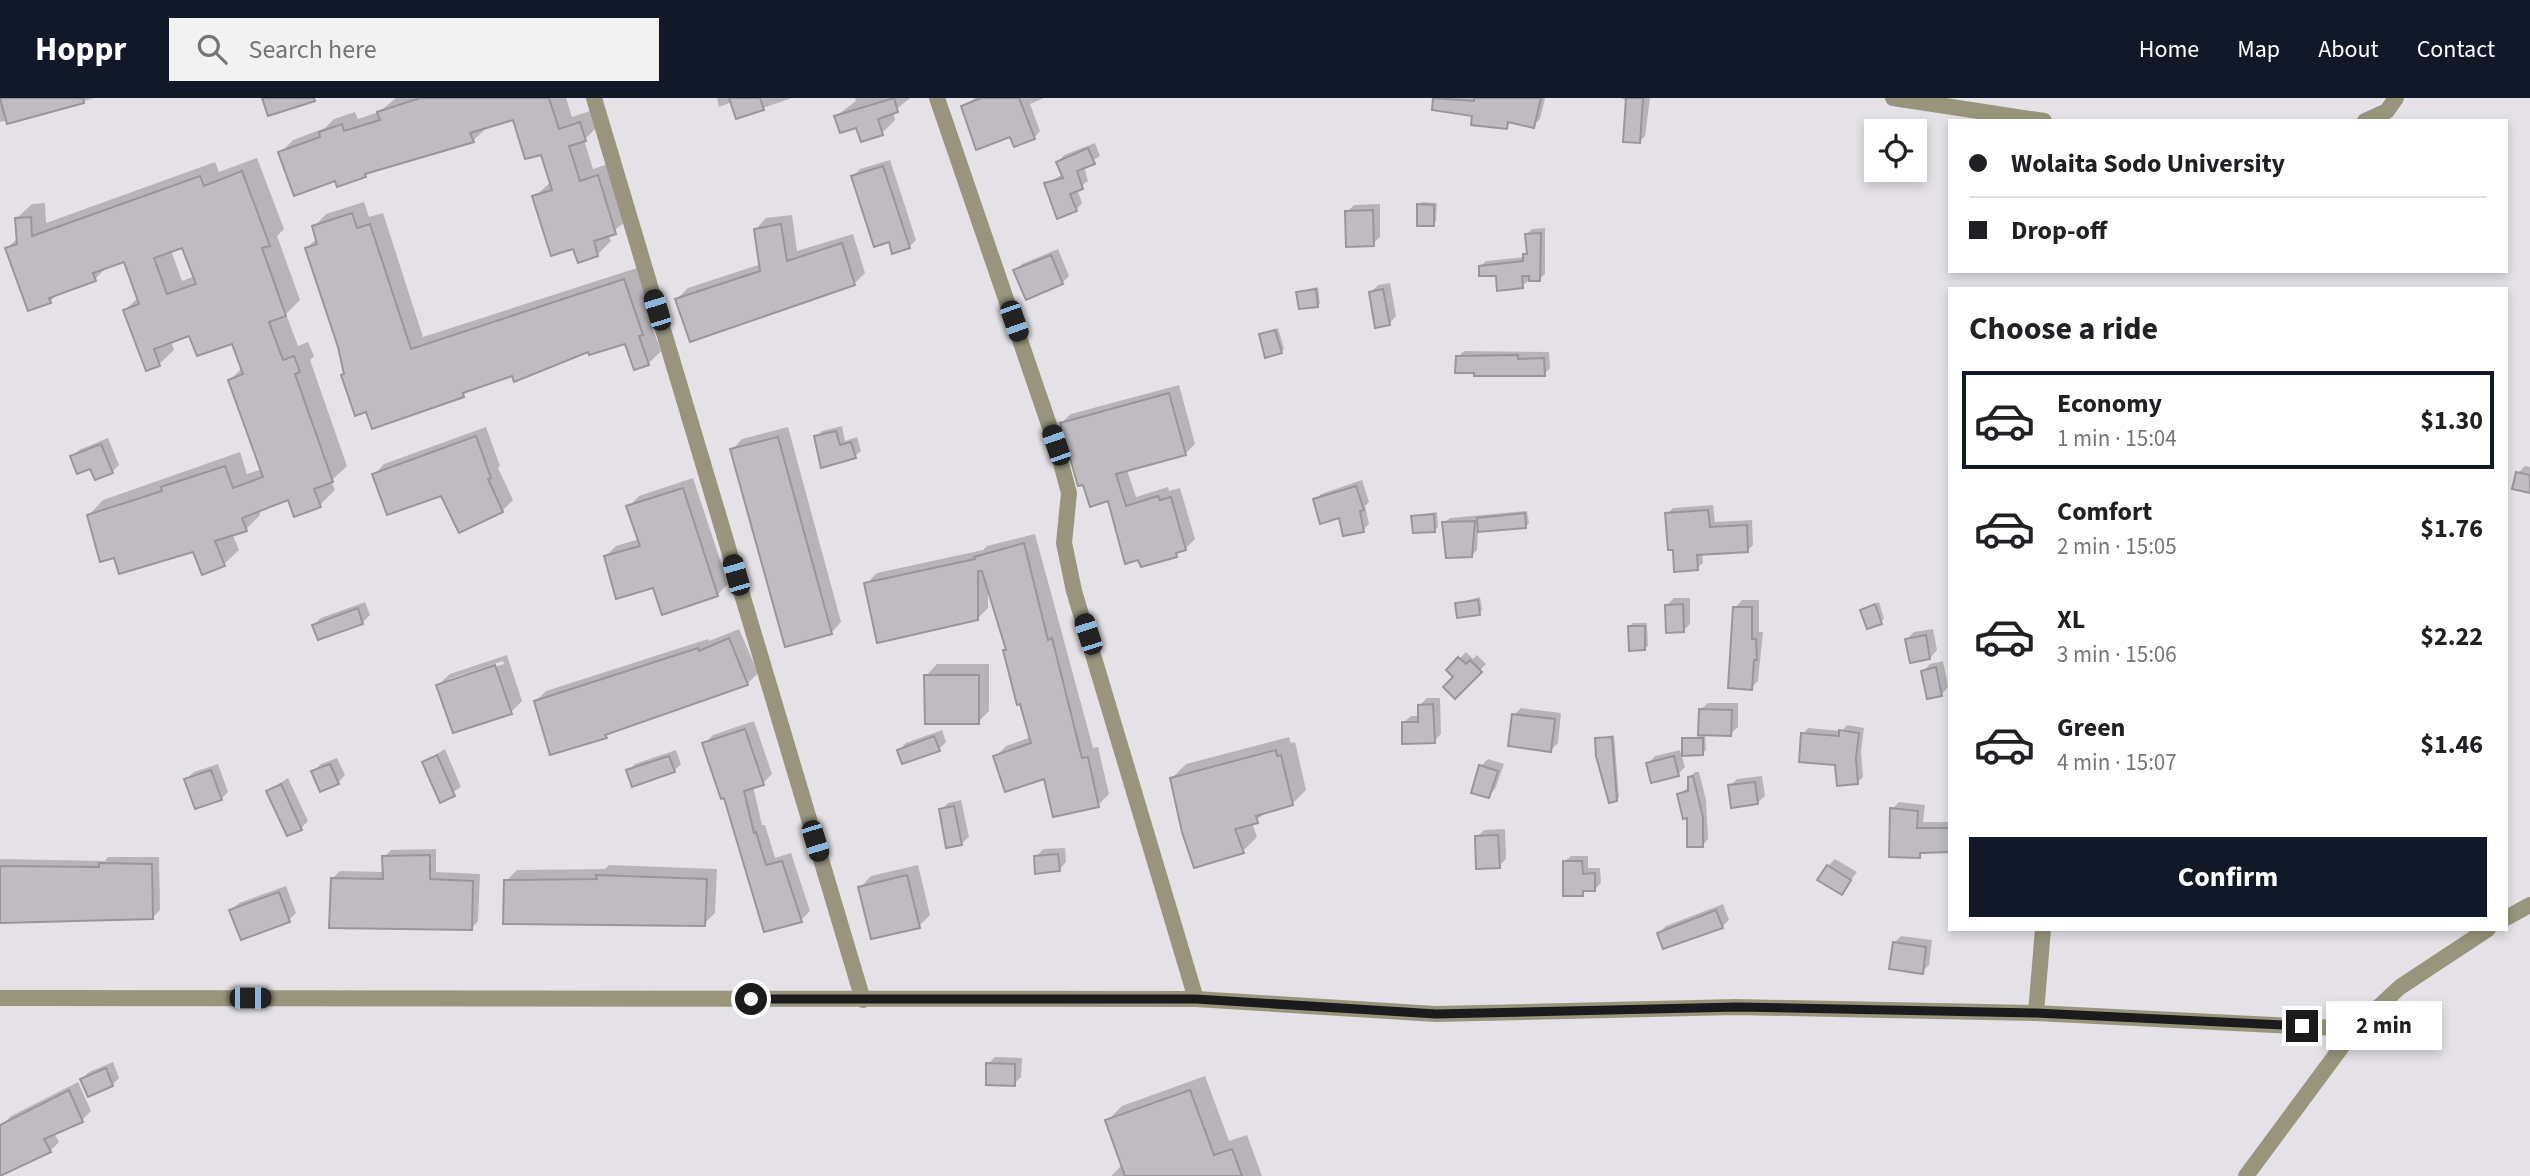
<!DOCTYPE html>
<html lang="en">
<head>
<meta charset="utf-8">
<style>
	:root { --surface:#fff; --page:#f2f2f2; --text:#202124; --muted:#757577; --line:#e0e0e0; --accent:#111827 }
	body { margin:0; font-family:"Source Sans 3",sans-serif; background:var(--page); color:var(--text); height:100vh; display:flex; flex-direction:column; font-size:26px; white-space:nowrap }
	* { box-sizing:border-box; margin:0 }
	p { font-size:23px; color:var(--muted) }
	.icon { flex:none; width:38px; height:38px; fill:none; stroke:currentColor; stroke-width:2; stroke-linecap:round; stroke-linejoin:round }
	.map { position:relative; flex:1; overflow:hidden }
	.sheet { position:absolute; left:1948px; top:189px; width:560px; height:644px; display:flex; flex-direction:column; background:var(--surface); border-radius:0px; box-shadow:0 4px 10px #0003 }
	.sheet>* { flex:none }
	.guide { position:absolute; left:1948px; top:21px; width:560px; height:154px; border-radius:0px; box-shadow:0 4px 10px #0003; display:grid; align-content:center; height:154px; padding:0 21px; background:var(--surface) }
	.controls { position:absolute; left:1864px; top:21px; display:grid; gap:14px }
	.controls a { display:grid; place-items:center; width:63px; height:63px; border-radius:0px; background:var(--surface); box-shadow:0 4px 10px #0003; font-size:35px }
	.end { position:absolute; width:32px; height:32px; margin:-16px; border:9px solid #1b1a1c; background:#fff; box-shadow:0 0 0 4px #fff }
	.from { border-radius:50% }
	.bubble { position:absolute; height:49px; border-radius:0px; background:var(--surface); box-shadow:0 4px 10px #0003; font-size:23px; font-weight:700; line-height:49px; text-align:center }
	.car { position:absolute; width:21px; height:42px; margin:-21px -10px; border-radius:9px; box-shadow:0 0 5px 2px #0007; background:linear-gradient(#222 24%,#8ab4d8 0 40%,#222 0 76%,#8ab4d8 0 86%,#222 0) }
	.guide b { display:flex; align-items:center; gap:24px; height:66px; font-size:26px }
	.guide b+b { border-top:2px solid var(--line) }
	.guide i { width:18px; height:18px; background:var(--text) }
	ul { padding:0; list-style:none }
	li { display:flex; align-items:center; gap:21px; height:98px; margin:0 14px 10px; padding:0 7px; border:4px solid transparent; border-radius:0px }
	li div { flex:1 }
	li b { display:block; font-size:26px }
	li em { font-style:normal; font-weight:700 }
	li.current { border-color:var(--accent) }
	li>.icon { width:63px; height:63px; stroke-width:1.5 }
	h2 { padding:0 21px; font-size:32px; line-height:84px }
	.action { display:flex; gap:14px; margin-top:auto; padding:14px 21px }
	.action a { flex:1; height:80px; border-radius:0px; background:var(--accent); color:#fff; font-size:28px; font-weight:700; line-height:80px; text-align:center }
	header { display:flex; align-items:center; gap:42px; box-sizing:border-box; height:98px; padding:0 35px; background:var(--accent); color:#fff }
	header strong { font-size:33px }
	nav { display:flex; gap:38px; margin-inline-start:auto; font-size:24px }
	.search { width:490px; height:63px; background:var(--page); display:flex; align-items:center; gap:18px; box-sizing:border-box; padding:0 24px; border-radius:0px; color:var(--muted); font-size:26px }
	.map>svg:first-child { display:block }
	.shadow { fill:#0003; fill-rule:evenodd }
	.building { fill:#bfbcc1; stroke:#99969b; stroke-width:2; fill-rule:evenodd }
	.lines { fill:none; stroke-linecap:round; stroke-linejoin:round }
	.street { stroke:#98957c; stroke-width:16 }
	.route { stroke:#1b1a1c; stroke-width:9 }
</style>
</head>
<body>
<header>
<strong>Hoppr</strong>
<div class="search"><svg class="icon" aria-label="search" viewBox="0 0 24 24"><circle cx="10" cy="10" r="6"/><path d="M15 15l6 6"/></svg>Search here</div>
<nav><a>Home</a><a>Map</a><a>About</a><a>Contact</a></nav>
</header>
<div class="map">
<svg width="2530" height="1078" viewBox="0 0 2530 1078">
	<rect width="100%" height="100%" fill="#e5e2e7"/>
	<g class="shadow">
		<polygon points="0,0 95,0 0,24"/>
		<polygon points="566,0 572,19 593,12 598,28 584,42 593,71 611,65 628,122 608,137 611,143 598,156 575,149 534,99 551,84 542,55 514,19 486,30 473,43 369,73 365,77 336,81 280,55 293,42 325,30 334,21 355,14 358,21 379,14 396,0"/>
		<polygon points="717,0 792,0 737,19 732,4 719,9"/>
		<polygon points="855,0 910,0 893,14 895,22 882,35 836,18 856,3"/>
		<polygon points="975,0 1044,0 1030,6 1040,33 1034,40 1011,37 963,8"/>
		<polygon points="1435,0 1545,0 1540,21 1533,28 1512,23 1506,29 1474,17 1434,10"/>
		<polygon points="1621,0 1650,0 1645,38 1639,44 1627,3"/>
		<polygon points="1095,45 1100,58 1084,68 1088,83 1077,91 1082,105 1076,112 1046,86 1063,76 1058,64 1064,57"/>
		<path d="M 257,60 L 284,131 L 277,138 L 300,202 L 286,216 L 298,248 L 308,244 L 314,258 L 310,262 L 347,368 L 331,383 L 335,392 L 320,407 L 295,416 L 289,400 L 259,411 L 260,417 L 246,431 L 232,435 L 239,452 L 224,466 L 194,452 L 115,458 L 89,417 L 103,402 L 240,354 L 247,376 L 262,371 L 230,282 L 243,269 L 233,243 L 190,236 L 171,243 L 174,252 L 159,266 L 125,212 L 139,199 L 125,162 L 108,168 L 95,181 L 59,194 L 50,204 L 7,150 L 18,140 L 17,120 L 32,106 L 45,105 L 46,125 L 215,64 L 219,74 ZM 183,147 L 195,178 L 182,183 L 171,152 Z"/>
		<polygon points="890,62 916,142 909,149 890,142 853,78 860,71"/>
		<polygon points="364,104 369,119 383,115 423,239 637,170 655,223 651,226 661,253 648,266 626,243 513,276 469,291 463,297 367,312 346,274 307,150 317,140 314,129 326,116"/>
		<polygon points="1422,104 1437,105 1436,123 1433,127 1419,107"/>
		<polygon points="1380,106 1380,139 1373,146 1347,114 1354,107"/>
		<polygon points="792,117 797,153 853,136 865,175 854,186 677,201 688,190 761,166 756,131 766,120"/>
		<polygon points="1545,130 1545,176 1539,181 1529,182 1522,188 1481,168 1486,163 1525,159 1528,154 1527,136 1532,131"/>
		<polygon points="1058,151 1069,178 1062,185 1015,173 1022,166"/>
		<polygon points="1390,185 1396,218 1389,226 1371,194 1378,187"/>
		<polygon points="1318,189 1320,205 1317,208 1298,194"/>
		<polygon points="1278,230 1284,251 1281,254 1261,236"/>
		<polygon points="1464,253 1549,254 1550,270 1544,276 1458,259"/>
		<polygon points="1179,287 1195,346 1186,355 1127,372 1136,399 1168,389 1169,393 1180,390 1195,441 1185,451 1109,401 1061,325 1071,316"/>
		<polygon points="842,328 845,343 857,339 861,353 855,358 816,339 822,333"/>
		<polygon points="486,329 500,368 498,370 513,402 502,413 374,377 384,366"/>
		<polygon points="788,329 841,524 831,535 732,352 742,341"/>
		<polygon points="108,340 119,367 112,374 72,359 79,352"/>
		<polygon points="2525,368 2530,369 2530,394 2518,375"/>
		<polygon points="693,380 728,486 717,497 654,488 606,458 616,448 639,441 628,409 639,398"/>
		<polygon points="1362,382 1369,404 1365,408 1369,426 1363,432 1315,402 1321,396"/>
		<polygon points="1713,407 1715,424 1752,422 1753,447 1748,452 1702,455 1703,465 1697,470 1674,450 1667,416 1673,410"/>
		<polygon points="1527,413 1529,425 1526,428 1478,433 1477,452 1471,458 1444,425 1450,420"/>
		<polygon points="1437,414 1438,429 1434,432 1413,418"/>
		<polygon points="1035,436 1093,650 1098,649 1109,696 1098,707 1046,679 995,659 1006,648 1031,639 988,490 988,510 977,521 866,486 877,475 983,452 987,448"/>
		<polygon points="1480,499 1482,512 1479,515 1457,505"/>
		<polygon points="1674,500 1690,500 1690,526 1683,533 1667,507"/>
		<polygon points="1742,502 1759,502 1759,534 1763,534 1758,583 1751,590 1735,510"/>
		<polygon points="365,504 370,517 363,524 319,540 314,527 321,520"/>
		<polygon points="1879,504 1884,521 1881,524 1862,512"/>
		<polygon points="1633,525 1647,525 1648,548 1644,551 1630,528"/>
		<polygon points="739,531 758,575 747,586 536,603 546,593 708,541 709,543"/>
		<polygon points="1933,531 1937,552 1930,560 1907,541 1914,534"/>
		<polygon points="1466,554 1473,561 1477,557 1486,566 1455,598 1456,579 1448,572"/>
		<path d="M 507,557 L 522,603 L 511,614 L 438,587 L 450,576 ZM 503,563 L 504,566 L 449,584 L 449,581 Z"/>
		<polygon points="1943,563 1948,589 1941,597 1923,573 1930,566"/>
		<polygon points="937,566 989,566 989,613 978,624 926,578"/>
		<polygon points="1427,600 1440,600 1441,636 1434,643 1403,625 1411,618 1420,618 1420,607"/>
		<polygon points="1708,605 1738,605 1738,629 1730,636 1705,636 1706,652 1702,656 1684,641 1700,638 1700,612"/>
		<polygon points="1521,610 1561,615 1558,645 1551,652 1514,617"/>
		<polygon points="754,623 772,676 763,685 753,688 762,727 765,727 775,760 791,755 810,813 801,822 765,832 725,698 704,646 713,637"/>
		<polygon points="1847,627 1864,630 1861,653 1863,679 1857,685 1803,636 1808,630 1842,633"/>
		<polygon points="942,632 946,644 939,651 899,652 906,645"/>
		<polygon points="1614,637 1619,699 1616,702 1597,641"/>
		<polygon points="1289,639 1291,645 1295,644 1306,692 1292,706 1268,713 1252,725 1257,739 1243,753 1195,768 1172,680 1186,666"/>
		<polygon points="445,651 461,689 441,702 424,664"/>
		<polygon points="676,652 681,666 674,673 628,673 635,666"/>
		<polygon points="1680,652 1685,669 1678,676 1648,666 1655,658"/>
		<polygon points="337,660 345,677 338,685 313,674 321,666"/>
		<polygon points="1488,661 1504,666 1495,691 1488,698 1481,668"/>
		<polygon points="218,666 228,694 221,701 186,681 194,674"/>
		<polygon points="1695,674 1699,674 1706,702 1708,741 1703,747 1679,696 1689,689 1689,680"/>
		<polygon points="1762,678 1765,698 1757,705 1730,688 1737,681"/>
		<polygon points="288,680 308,723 301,730 268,693"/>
		<polygon points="961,702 969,739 961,746 941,712 948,705"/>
		<polygon points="1899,704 1925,707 1923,724 1950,724 1950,753 1924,753 1919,758 1892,711"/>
		<polygon points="1505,731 1506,761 1499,768 1477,739 1484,732"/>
		<polygon points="1065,750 1066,764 1059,772 1036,759 1043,751"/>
		<polygon points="436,751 436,774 480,776 478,823 471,831 332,781 340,773 385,774 384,759 391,752"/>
		<polygon points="1571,758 1588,758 1588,770 1600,770 1601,785 1595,791 1587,791 1582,796 1564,764"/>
		<polygon points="108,759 159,759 160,812 153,819 0,823 0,761 105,763"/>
		<polygon points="1835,761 1857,774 1841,795 1828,768"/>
		<polygon points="609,767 717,771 715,815 704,826 506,783 517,772 605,771"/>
		<polygon points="918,767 930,817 919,828 860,790 871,778"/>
		<polygon points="286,788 296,815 289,822 242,840 231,812 239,805"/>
		<polygon points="1723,806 1729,822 1722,829 1659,835 1666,828"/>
		<polygon points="1901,838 1932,842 1929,867 1922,874 1894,845"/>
		<polygon points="995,959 1022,960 1021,979 1014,986 988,966"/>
		<polygon points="113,964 119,980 112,987 82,981 89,974"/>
		<polygon points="1205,978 1229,1043 1247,1037 1262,1078 1111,1078 1123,1066 1107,1023 1122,1008"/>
		<polygon points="78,984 91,1013 82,1022 54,1035 59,1044 50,1053 0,1077 2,1027 11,1018"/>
	</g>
	<g class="building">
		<polygon points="0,0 83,0 84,5 7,26"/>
		<polygon points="262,0 314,0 315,3 268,18"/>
		<polygon points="420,0 549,0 559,31 580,24 586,43 569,48 580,83 598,77 616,136 594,143 598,158 578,165 573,151 551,158 532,98 552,92 541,57 525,61 513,22 470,35 474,44 365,76 366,79 337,89 335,83 294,98 278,54 320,39 319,34 342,26 344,33 380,22 377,14"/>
		<polygon points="729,0 760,0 764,12 736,21"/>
		<polygon points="894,0 898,14 878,21 883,37 861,44 856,30 840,35 834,18"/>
		<polygon points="981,0 1019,0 1035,41 1014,49 1010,39 976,52 961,8"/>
		<polygon points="1433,0 1474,3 1474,0 1541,0 1534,30 1508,24 1507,31 1471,27 1472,18 1432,12"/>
		<polygon points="1626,0 1643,0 1640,45 1623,44"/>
		<polygon points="1088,50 1095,66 1077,73 1083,91 1070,96 1077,113 1057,121 1044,85 1063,80 1056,64"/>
		<polygon points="883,68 910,150 892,156 889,144 874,149 851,78"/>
		<path d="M 242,73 L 270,148 L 262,150 L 286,218 L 269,224 L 283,262 L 294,258 L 300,274 L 295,276 L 333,384 L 314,391 L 321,409 L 294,419 L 288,402 L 242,420 L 247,433 L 215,443 L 225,468 L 202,477 L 193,454 L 119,476 L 114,460 L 100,464 L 87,417 L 162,393 L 161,389 L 225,368 L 233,390 L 263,379 L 228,282 L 243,276 L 232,246 L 197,258 L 189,238 L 154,251 L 160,268 L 146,273 L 123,212 L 139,206 L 124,164 L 93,175 L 96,183 L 49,200 L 51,205 L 28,213 L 5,150 L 17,146 L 15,120 L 31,119 L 32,138 L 200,78 L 204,88 ZM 182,150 L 196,186 L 167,196 L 154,160 Z"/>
		<polygon points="1417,106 1434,107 1434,128 1417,128"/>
		<polygon points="1373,112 1374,148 1346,149 1345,113"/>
		<polygon points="352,115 357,130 370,126 411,251 624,181 643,237 639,238 649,267 634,272 625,246 589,257 588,254 514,284 512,278 463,295 464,299 372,331 366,314 355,318 341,277 344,276 338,249 305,150 317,146 312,128"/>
		<polygon points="781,126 787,163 842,145 855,187 690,244 675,201 760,173 754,131"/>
		<polygon points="1541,135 1540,183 1529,183 1529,178 1522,178 1523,190 1497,193 1496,178 1479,178 1479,168 1523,163 1523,156 1527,156 1525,136"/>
		<polygon points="1051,157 1063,186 1026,202 1013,172"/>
		<polygon points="1316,191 1318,209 1299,211 1296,194"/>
		<polygon points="1383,191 1390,227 1375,230 1369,194"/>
		<polygon points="1275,232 1282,255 1265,260 1259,236"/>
		<polygon points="1518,257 1518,261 1544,260 1545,278 1474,278 1474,275 1455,275 1456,258"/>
		<polygon points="1169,295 1186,357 1116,376 1126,408 1158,398 1160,402 1171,399 1186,452 1176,455 1177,459 1141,469 1138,462 1125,466 1108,403 1090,409 1083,387 1078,388 1060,325"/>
		<polygon points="836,333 840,347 851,344 856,360 821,370 814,338"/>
		<polygon points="476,338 491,380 488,381 503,414 459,435 441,398 387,417 372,376"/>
		<polygon points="778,339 832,536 785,549 730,351"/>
		<polygon points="101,346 113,375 95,382 90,371 77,376 70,358"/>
		<polygon points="2516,374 2530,377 2530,395 2512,391"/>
		<polygon points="1356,388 1364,412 1360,413 1364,434 1343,438 1339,420 1320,426 1313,401"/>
		<polygon points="683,390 718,498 662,517 653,490 616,501 604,458 640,448 626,408"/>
		<polygon points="1708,412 1710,429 1747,427 1748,454 1697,457 1698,472 1674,474 1673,452 1668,452 1665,415"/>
		<polygon points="1525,415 1526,430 1478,434 1477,420"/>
		<polygon points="1434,416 1435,434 1413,435 1411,418"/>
		<polygon points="1475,423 1472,459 1446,460 1442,424"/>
		<polygon points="1024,445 1048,542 1052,540 1082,660 1088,659 1099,709 1053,719 1044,681 1005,694 993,658 1031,645 1020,606 1017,607 1003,552 1006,552 982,473 978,473 978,522 877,545 864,485 975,461 974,459"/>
		<polygon points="1478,502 1480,517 1457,520 1455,505"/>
		<polygon points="1683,506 1684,534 1666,535 1665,507"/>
		<polygon points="1875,506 1882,526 1867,531 1860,512"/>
		<polygon points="1733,509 1752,509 1752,541 1756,541 1757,562 1754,562 1752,592 1728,590"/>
		<polygon points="358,510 363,526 318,542 312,527"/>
		<polygon points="1628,528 1645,528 1645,552 1629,553"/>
		<polygon points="1926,537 1930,561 1910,565 1905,541"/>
		<polygon points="729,540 748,587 605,637 607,640 550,657 534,603 698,550 699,553"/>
		<polygon points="1458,559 1466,566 1470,562 1482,574 1455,601 1443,589 1453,579 1446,572"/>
		<polygon points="495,567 512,616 453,635 436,587"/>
		<polygon points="1936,569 1942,598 1927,601 1921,573"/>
		<polygon points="924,577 979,577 979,626 925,626"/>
		<polygon points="1433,606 1435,645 1402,646 1402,624 1418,624 1418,607"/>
		<polygon points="1699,611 1732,612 1731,638 1698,637"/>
		<polygon points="1512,616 1555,621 1551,654 1508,648"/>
		<polygon points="745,631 764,687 744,693 754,735 756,734 766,767 782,763 802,824 764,834 724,700 721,701 702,645"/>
		<polygon points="1839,632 1859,635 1856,660 1858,686 1837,688 1835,667 1799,664 1801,635 1839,638"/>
		<polygon points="934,638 940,653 902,666 897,652"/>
		<polygon points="1612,639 1617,703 1609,705 1596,658 1595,640"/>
		<polygon points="1682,640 1703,640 1703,657 1682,658"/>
		<polygon points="1276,652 1277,658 1281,657 1293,707 1256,718 1258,725 1235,731 1244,755 1194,770 1182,734 1170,680"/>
		<polygon points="437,657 455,698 440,705 422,664"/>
		<polygon points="669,658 675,674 632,689 626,672"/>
		<polygon points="1674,658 1679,678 1651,685 1646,665"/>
		<polygon points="330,666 339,686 320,694 311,673"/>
		<polygon points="1479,667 1498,673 1489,700 1471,695"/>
		<polygon points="211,672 222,702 195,711 184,681"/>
		<polygon points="1693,678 1703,719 1703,749 1687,749 1687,720 1683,721 1677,696 1688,693 1688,679"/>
		<polygon points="1755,684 1758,706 1731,710 1728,687"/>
		<polygon points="281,686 302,732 287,738 266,693"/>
		<polygon points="954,708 962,747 946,750 939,711"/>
		<polygon points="1890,710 1918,713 1917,730 1950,730 1950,754 1920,755 1920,760 1889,759"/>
		<polygon points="1498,737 1500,770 1476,771 1475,738"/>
		<polygon points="1058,756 1060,773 1035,776 1034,758"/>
		<polygon points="430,757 430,781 473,783 472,832 329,830 331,780 383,781 382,758"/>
		<polygon points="1563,763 1582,763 1583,776 1595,775 1595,793 1583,793 1583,798 1563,798"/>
		<polygon points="99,765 152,766 153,821 0,825 0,768 99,769"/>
		<polygon points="1827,767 1851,782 1842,797 1817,782"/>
		<polygon points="596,777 707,781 705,828 503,826 504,782 597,781"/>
		<polygon points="907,777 920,830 871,841 858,789"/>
		<polygon points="279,794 290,824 241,842 229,812"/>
		<polygon points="1716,812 1723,830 1663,851 1657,835"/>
		<polygon points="1893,844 1926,849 1923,876 1889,871"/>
		<polygon points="986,965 1015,966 1015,988 986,987"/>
		<polygon points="106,970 113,988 88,999 80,981"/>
		<polygon points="69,992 83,1024 44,1041 51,1054 0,1078 0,1027"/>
		<polygon points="1190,992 1214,1057 1232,1051 1242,1078 1125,1078 1105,1022"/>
	</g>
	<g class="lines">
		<g class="street">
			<polyline points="594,0 863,902"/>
			<polyline points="937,0 1056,347 1069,395 1064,445 1074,493 1196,901"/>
			<polyline points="1893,0 2044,23"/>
			<polyline points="2365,23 2387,13 2396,0"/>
			<polyline points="2506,820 2530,807"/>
			<polyline points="0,900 1196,901 1436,916 1736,909 2036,915 2355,931"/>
			<polyline points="2036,915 2043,831"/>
			<polyline points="2246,1078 2355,931 2400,889 2488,831"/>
		</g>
	</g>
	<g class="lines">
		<polyline class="route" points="751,901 1196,901 1436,916 1737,909 2036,915 2302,928"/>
	</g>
</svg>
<div class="controls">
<a><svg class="icon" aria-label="locate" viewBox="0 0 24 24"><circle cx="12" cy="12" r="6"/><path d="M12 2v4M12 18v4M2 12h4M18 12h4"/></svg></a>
</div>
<i class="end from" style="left:751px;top:901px"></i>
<i class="end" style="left:2302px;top:928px"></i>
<div class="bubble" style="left:2326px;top:903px;width:116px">2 min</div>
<i class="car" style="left:657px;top:212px;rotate:343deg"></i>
<i class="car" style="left:1014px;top:223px;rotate:161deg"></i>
<i class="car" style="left:1056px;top:347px;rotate:341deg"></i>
<i class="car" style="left:736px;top:477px;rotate:344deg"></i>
<i class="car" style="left:1088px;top:536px;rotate:342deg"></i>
<i class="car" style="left:815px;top:743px;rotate:163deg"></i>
<i class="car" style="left:250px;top:900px;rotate:90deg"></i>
<div class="guide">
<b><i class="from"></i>Wolaita Sodo University</b>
<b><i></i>Drop-off</b>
</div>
<section class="sheet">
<h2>Choose a ride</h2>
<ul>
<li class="current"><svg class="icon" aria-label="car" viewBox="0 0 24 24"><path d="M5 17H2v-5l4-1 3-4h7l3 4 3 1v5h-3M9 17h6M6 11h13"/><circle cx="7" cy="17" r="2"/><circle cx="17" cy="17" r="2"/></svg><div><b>Economy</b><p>1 min · 15:04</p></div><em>$1.30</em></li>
<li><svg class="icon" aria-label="car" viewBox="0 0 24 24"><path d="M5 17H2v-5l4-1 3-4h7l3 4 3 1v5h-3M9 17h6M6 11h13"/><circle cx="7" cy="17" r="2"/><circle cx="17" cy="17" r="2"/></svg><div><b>Comfort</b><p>2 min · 15:05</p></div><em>$1.76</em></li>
<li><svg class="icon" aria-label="car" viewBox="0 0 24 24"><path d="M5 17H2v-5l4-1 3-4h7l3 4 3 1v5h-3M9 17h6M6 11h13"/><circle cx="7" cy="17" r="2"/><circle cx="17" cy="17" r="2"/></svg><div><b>XL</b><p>3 min · 15:06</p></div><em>$2.22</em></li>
<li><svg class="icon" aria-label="car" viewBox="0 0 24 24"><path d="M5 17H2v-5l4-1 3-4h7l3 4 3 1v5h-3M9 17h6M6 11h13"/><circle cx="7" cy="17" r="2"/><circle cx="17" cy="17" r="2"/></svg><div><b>Green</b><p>4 min · 15:07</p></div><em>$1.46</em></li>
</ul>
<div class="action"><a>Confirm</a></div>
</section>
</div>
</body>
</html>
